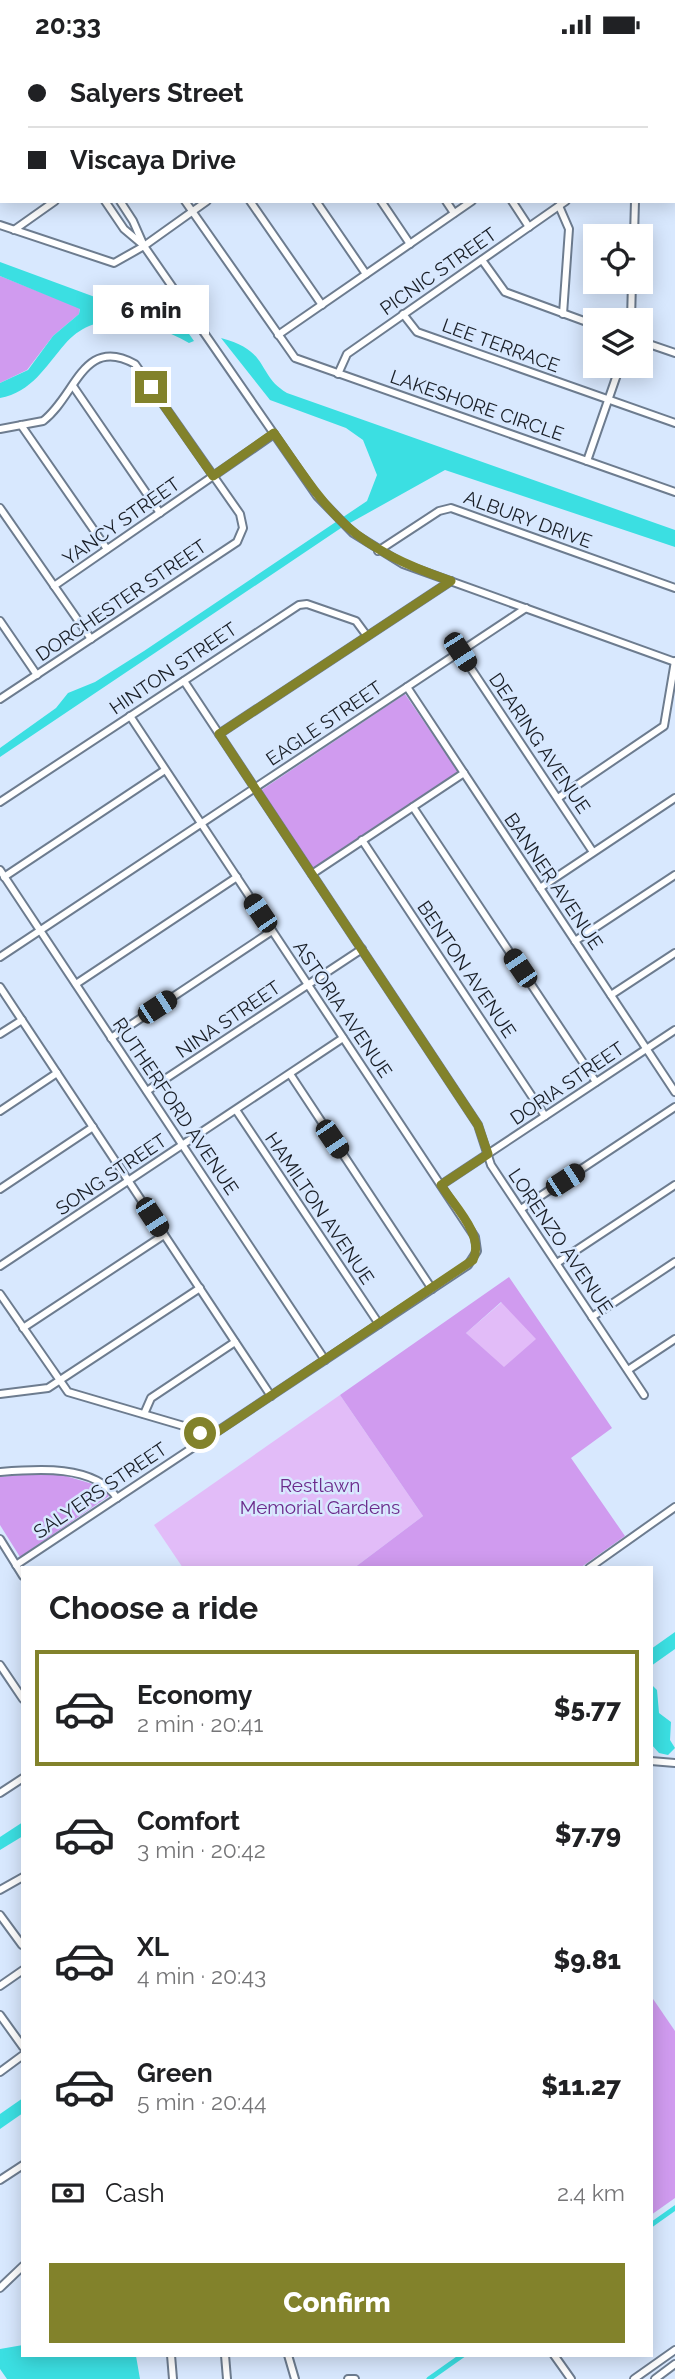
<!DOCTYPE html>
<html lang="en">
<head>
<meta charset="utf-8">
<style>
	:root { --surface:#fff; --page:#f6f6f6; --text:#202124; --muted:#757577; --line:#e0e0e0; --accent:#82822b }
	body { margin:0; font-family:Raleway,sans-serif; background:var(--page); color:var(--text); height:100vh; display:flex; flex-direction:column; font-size:26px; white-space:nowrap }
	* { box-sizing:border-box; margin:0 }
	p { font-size:23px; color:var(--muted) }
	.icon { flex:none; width:38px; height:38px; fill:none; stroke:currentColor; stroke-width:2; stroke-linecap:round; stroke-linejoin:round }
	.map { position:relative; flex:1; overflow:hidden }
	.drawer { position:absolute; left:21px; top:1517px; width:632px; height:791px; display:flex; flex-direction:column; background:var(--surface); border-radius:0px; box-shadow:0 4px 18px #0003 }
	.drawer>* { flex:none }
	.guide { position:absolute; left:0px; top:0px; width:676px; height:154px; box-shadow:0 4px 18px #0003; display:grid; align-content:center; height:154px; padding:0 28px; background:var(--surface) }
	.controls { position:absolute; left:583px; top:175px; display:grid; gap:14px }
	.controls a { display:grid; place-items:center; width:70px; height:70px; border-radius:0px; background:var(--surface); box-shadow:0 4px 18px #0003; font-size:35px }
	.end { position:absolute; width:32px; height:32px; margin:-16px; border:9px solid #82822b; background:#fff; box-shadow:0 0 0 4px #fff }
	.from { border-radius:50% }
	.bubble { position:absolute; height:49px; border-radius:0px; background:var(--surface); box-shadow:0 4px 18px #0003; font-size:23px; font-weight:800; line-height:49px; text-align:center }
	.car { position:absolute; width:21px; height:42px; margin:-21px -10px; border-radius:9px; box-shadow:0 0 5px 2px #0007; background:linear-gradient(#222 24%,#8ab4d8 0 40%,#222 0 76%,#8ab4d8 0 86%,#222 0) }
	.guide b { display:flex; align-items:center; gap:24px; height:66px; font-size:26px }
	.guide b+b { border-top:2px solid var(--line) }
	.guide i { width:18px; height:18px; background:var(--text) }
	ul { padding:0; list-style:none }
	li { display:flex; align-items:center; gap:21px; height:116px; margin:0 14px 10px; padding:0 14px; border:4px solid transparent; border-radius:0px }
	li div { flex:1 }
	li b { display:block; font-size:26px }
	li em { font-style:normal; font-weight:800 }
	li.active { border-color:var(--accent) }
	li>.icon { width:63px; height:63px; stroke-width:1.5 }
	h2 { padding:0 28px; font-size:32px; line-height:84px }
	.pay { display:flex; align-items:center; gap:18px; height:77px; padding:0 28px; font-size:26px }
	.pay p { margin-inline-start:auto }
	.button { display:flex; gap:14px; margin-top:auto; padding:14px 28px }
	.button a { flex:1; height:80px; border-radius:0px; background:var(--accent); color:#fff; font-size:28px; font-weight:800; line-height:80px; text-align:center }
	.status { display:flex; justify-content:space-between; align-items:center; height:49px; padding:0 35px; background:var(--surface); direction:ltr }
	.status svg { height:19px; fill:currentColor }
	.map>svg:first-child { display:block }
	.green { fill:#e2bcf8 }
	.forest { fill:#d09bef; fill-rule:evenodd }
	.water { fill:#3bdfe2 }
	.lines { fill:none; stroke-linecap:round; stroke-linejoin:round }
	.canal { stroke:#3bdfe2; stroke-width:5 }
	.minor-casing { stroke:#6d7c8f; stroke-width:10 }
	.minor { stroke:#fff; stroke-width:6 }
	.route { stroke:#82822b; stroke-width:9 }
	.labels { text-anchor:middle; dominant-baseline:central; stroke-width:5; stroke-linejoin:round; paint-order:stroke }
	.street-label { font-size:19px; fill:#191e26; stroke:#d8e8fe }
	.park-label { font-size:19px; fill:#6b2a8b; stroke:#d8e8fe }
</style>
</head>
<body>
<div class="status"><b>20:33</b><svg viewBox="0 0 49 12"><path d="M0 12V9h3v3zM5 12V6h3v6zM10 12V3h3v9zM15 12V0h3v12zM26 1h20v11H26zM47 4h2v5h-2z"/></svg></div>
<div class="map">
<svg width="675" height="2330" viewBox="0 0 675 2330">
	<rect width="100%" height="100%" fill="#d8e8fe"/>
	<g class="green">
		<polygon points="502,1253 537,1290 504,1319 466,1284"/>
		<polygon points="340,1346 423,1467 354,1519 183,1519 154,1476"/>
	</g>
	<g class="forest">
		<polygon points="0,227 80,259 79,265 53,287 27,321 0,334"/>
		<polygon points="405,645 459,724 313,821 260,742"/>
		<path d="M 509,1228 L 612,1379 L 571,1409 L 625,1487 L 580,1519 L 354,1519 L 423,1467 L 340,1346 ZM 501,1253 L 536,1290 L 504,1318 L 466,1284 Z"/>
		<polygon points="52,1423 103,1438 109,1447 20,1508 0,1476 0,1428"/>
		<polygon points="651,1947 675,1982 675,2149 651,2166"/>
	</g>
	<g class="water">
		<path d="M 0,213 L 187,282 L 194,292 L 189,294 C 151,272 97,257 65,295 C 45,318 32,343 0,349 L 0,334 L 28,321 L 53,287 L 79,265 L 80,260 L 0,227 Z"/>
		<path d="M 221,289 C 271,302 256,326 287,344 L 675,481 L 675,498 L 445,421 L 341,479 L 0,708 L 0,699 L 56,659 L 68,644 L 95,633 L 144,602 L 367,452 L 377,426 L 363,391 L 346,379 L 270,351 Z"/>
		<polygon points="675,1583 675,1600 651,1617 651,1600"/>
		<polygon points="651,1635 657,1641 659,1664 671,1673 670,1691 675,1699 668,1706 659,1704 651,1695"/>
		<polygon points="23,1773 23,1787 0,1801 0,1788"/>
		<polygon points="23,2049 23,2064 0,2080 0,2065"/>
		<polygon points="23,2296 23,2306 136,2307 140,2330 7,2330 0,2320 0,2300"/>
	</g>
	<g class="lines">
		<g class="canal">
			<polyline points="651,2176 675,2159"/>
			<polyline points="429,2330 463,2306"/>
		</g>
		<g class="minor-casing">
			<g id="minor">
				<polyline points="14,0 15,2"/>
				<polyline points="79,0 81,2"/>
				<polyline points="145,0 146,2"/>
				<polyline points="210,0 211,2"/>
				<polyline points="275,0 277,2"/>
				<polyline points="341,0 342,2"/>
				<polyline points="406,0 407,2"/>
				<polyline points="619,0 620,2"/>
				<polyline points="0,1 2,3"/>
				<polyline points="398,2 401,0"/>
				<polyline points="499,2 502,0"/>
				<polyline points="592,2 594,0"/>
				<polyline points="674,13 675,12"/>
				<polyline points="0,34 2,32"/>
				<polyline points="674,78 675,77"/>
				<polyline points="0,112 2,111"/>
				<polyline points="105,152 124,180 143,196"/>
				<polyline points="120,152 133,172 144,197 317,447 353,484 403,515 675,613"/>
				<polyline points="185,152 295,309 675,443"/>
				<polyline points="250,152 322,256"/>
				<polyline points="316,152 366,225"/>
				<polyline points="381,152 410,195"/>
				<polyline points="446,152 454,164"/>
				<polyline points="512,152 529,178"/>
				<polyline points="559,157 569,180 563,265"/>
				<polyline points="0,176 114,214 144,197 207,152"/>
				<polyline points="14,181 55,152"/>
				<polyline points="634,187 635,152"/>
				<polyline points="482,211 505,243 595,276"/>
				<polyline points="403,265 417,283 675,374"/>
				<polyline points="631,271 632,233"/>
				<polyline points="278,286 472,152"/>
				<polyline points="640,292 675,304"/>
				<polyline points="338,325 347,305 566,152"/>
				<polyline points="73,337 160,464"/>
				<polyline points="21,376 107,500"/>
				<path d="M 0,380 L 43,372 C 76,347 83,286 135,315 L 240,465 L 243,479 L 237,493 L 0,650"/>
				<polyline points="587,412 620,317"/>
				<polyline points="0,459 91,590"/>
				<polyline points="378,502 439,462 451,459 675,539"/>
				<polyline points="54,537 274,385"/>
				<polyline points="0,572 37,626"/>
				<polyline points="460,603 593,803"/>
				<polyline points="184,632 478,1076 491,1116 644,1346"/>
				<polyline points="407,638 675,1043"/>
				<polyline points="219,685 451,532"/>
				<polyline points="558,749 664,677 675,612"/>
				<polyline points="0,753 299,556 307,555 356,572 367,587"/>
				<polyline points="413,758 596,1033"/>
				<polyline points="362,791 545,1067"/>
				<polyline points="0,821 325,1311"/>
				<polyline points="312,825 464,724"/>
				<polyline points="4,828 165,721"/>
				<polyline points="540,839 675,749"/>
				<polyline points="575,892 675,826"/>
				<polyline points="0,908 526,559"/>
				<polyline points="76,935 237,828"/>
				<polyline points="0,938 271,1347"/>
				<polyline points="611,946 675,904"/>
				<polyline points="0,985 22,971"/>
				<polyline points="111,989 272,882"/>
				<polyline points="290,1025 432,1240"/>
				<polyline points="147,1042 362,900"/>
				<polyline points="236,1061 379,1275"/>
				<polyline points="0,1062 57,1024"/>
				<polyline points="441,1136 675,981"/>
				<polyline points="0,1140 93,1078"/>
				<polyline points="521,1160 675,1058"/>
				<polyline points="557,1214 675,1136"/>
				<polyline points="0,1217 343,989"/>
				<polyline points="0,1245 68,1343 194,1380 205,1391"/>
				<polyline points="592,1268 675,1213"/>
				<polyline points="23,1279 164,1186"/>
				<polyline points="628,1321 675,1290"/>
				<polyline points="0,1345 48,1339 200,1239"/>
				<polyline points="144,1365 151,1349 235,1293"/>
				<path d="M 0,1423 C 36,1420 94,1415 117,1449"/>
				<polyline points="0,1490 23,1527"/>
				<polyline points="16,1516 468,1216 477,1202 475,1188 130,667"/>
				<polyline points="589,1519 675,1458"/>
				<polyline points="0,1616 23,1650"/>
				<polyline points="651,1712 675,1714"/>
				<polyline points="0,1744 23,1729"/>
				<polyline points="0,1841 23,1828"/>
				<polyline points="0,1866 22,1896"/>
				<polyline points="0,1937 23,1921"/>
				<polyline points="0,1966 23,1998"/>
				<polyline points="0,2023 23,2006"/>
				<polyline points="0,2131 23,2116"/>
				<polyline points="0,2239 23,2217"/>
				<polyline points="171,2306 173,2330"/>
				<polyline points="225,2306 227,2330"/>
				<polyline points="288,2306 295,2330"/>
				<polyline points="554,2306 571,2330"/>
				<polyline points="348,2330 355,2330"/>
				<polyline points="634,2330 675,2301"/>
				<polyline points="655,2330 675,2315"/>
			</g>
		</g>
		<use href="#minor" class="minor"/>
	</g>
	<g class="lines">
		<path class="route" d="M 151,338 L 213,427 L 274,384 C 333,470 349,496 451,532 L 219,685 L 478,1076 L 488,1105 L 441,1136 C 454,1157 485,1186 473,1211 L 205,1391 L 200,1384"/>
	</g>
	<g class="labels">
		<g class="street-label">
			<text transform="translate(438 222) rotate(-35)">PICNIC STREET</text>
			<text transform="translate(501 296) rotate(20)">LEE TERRACE</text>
			<text transform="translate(477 356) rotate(19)">LAKESHORE CIRCLE</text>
			<text transform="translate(528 470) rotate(20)">ALBURY DRIVE</text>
			<text transform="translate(121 472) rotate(-35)">YANCY STREET</text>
			<text transform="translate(121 551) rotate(-34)">DORCHESTER STREET</text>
			<text transform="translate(173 619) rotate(-34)">HINTON STREET</text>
			<text transform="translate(324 674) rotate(-34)">EAGLE STREET</text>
			<text transform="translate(540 694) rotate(56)">DEARING AVENUE</text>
			<text transform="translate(554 832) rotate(56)">BANNER AVENUE</text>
			<text transform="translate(467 920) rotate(56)">BENTON AVENUE</text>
			<text transform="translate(343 960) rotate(56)">ASTORIA AVENUE</text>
			<text transform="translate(228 970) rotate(-34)">NINA STREET</text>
			<text transform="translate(567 1034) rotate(-34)">DORIA STREET</text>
			<text transform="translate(176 1057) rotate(56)">RUTHERFORD AVENUE</text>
			<text transform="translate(111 1125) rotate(-34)">SONG STREET</text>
			<text transform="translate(320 1159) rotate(56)">HAMILTON AVENUE</text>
			<text transform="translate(561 1192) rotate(56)">LORENZO AVENUE</text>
			<text transform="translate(100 1441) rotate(-34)">SALYERS STREET</text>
		</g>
		<g class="park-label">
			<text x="320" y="1436">Restlawn<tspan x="320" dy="22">Memorial Gardens</tspan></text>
		</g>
	</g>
</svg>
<div class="controls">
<a><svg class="icon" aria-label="locate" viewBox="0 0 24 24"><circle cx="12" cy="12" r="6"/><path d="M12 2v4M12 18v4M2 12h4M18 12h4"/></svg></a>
<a><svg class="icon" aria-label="layers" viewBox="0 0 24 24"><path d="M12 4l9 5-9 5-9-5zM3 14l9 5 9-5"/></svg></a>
</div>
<i class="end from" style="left:200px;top:1384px"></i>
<i class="end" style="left:151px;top:338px"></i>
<div class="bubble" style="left:93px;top:236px;width:116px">6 min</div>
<i class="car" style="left:460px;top:603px;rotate:147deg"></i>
<i class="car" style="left:260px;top:864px;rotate:326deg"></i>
<i class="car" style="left:520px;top:919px;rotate:326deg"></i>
<i class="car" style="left:157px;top:958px;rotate:57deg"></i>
<i class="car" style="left:332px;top:1090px;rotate:146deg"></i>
<i class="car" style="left:565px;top:1131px;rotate:57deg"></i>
<i class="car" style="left:152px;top:1168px;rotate:147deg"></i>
<div class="guide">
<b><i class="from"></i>Salyers Street</b>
<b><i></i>Viscaya Drive</b>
</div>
<section class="drawer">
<h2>Choose a ride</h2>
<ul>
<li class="active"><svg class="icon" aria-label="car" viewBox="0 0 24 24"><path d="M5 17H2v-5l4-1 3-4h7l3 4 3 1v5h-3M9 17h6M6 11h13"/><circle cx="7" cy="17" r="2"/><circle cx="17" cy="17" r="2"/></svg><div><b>Economy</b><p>2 min · 20:41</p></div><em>$5.77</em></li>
<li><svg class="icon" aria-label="car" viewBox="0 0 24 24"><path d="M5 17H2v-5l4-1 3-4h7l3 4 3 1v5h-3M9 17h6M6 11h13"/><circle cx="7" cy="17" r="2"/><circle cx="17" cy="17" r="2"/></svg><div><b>Comfort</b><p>3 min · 20:42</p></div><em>$7.79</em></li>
<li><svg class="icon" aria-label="car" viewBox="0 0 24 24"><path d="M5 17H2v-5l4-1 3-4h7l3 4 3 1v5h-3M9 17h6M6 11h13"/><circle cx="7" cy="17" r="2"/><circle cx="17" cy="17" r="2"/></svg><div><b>XL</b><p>4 min · 20:43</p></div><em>$9.81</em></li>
<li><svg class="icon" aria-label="car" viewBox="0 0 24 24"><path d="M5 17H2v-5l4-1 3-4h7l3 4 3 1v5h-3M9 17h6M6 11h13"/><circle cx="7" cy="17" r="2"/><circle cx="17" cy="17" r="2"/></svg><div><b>Green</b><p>5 min · 20:44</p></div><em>$11.27</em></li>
</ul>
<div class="pay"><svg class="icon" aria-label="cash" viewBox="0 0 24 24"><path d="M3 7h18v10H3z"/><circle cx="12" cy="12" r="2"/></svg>Cash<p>2.4 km</p></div>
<div class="button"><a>Confirm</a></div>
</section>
</div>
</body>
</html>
